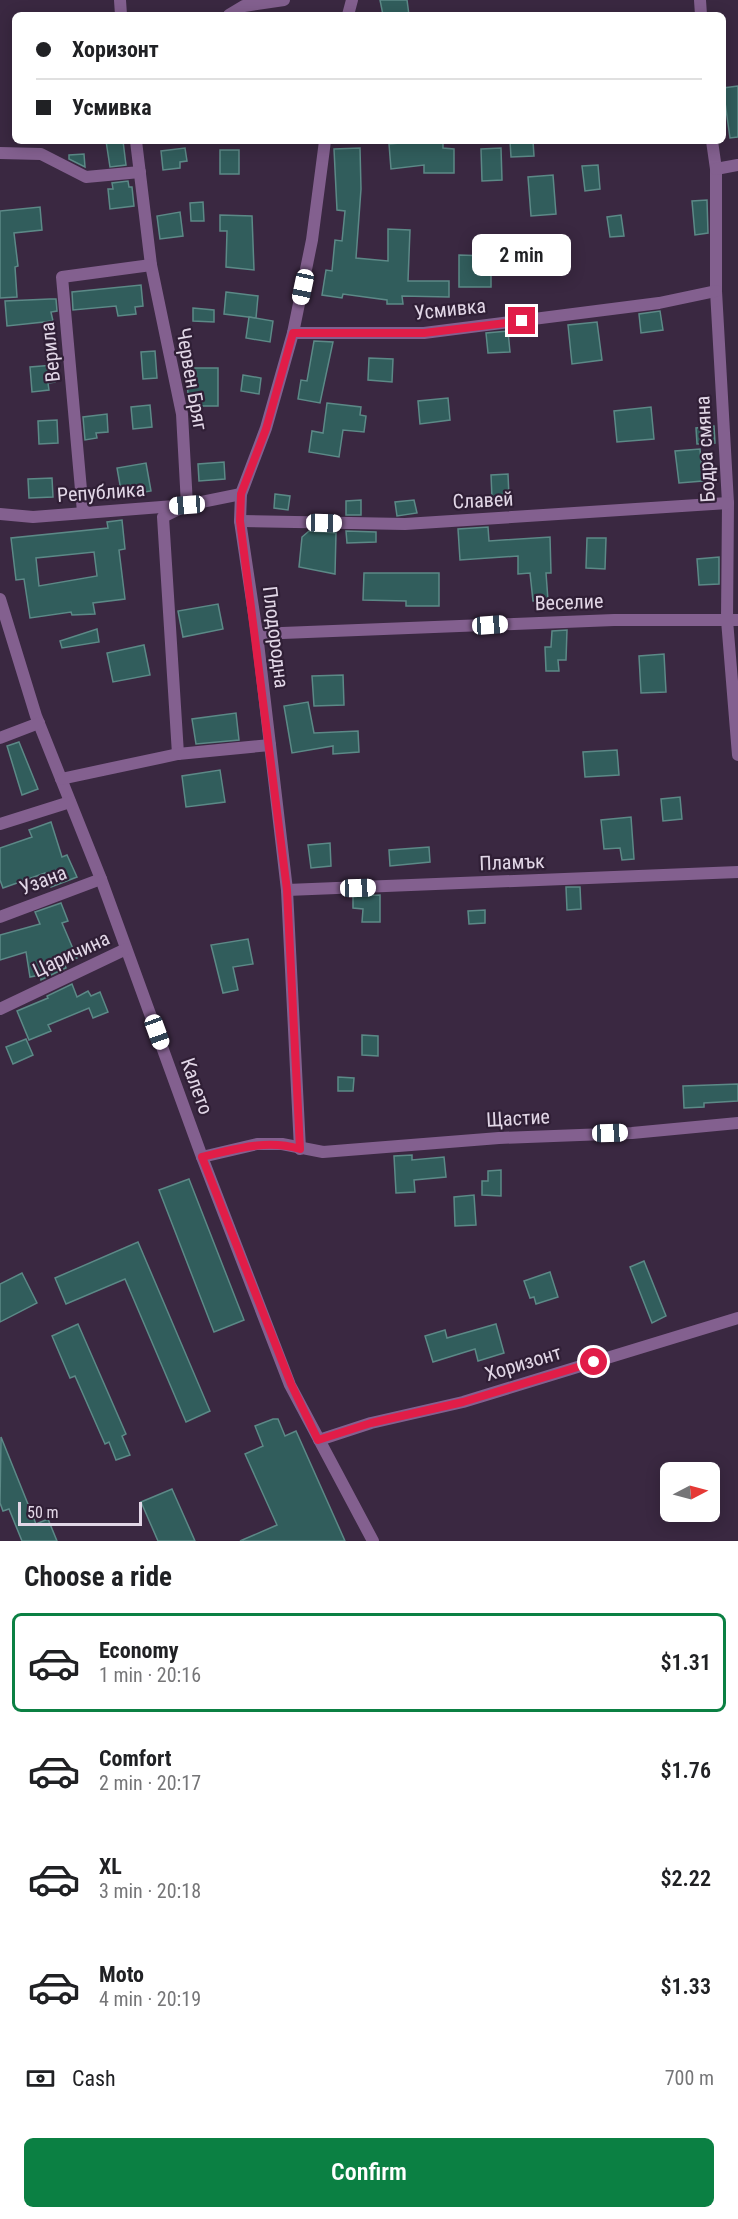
<!DOCTYPE html>
<html lang="en">
<head>
<meta charset="utf-8">
<style>
	:root { --surface:#fff; --page:#f2f2f2; --text:#202124; --muted:#757577; --line:#e0e0e0; --accent:#0b8043 }
	body { margin:0; font-family:"Roboto Condensed",sans-serif; background:var(--page); color:var(--text); height:100vh; display:flex; flex-direction:column; font-size:22px; white-space:nowrap }
	* { box-sizing:border-box; margin:0 }
	p { font-size:20px; color:var(--muted) }
	.icon { flex:none; width:33px; height:33px; fill:none; stroke:currentColor; stroke-width:2; stroke-linecap:round; stroke-linejoin:round }
	.map { position:relative; height:1541px; overflow:hidden }
	.details { display:flex; flex-direction:column; background:var(--surface); flex:1 }
	.details>* { flex:none }
	.banner { position:absolute; left:12px; top:12px; width:714px; height:132px; border-radius:9px; box-shadow:0 3px 15px #0003; display:grid; align-content:center; height:132px; padding:0 24px; background:var(--surface) }
	.needle { width:39px; rotate:84deg }
	.buttons { position:absolute; left:660px; top:1462px; display:grid; gap:12px }
	.buttons a { display:grid; place-items:center; width:60px; height:60px; border-radius:9px; background:var(--surface); box-shadow:0 3px 15px #0003; font-size:30px }
	.scale { position:absolute; left:18px; bottom:15px; width:124px; box-sizing:border-box; padding-left:6px; border:3px solid #e2d7e7; border-top:0; font-size:16px; line-height:21px; white-space:nowrap; color:#e2d7e7; -webkit-text-stroke:4px #301f36; paint-order:stroke }
	.end { position:absolute; width:27px; height:27px; margin:-14px; border:8px solid #e11d48; background:#fff; box-shadow:0 0 0 3px #fff }
	.from { border-radius:50% }
	.bubble { position:absolute; height:42px; border-radius:9px; background:var(--surface); box-shadow:0 3px 15px #0003; font-size:20px; font-weight:600; line-height:42px; text-align:center }
	.car { position:absolute; width:18px; height:36px; margin:-18px -9px; border-radius:8px; box-shadow:0 0 4px 2px #0007; background:linear-gradient(#fff 24%,#345 0 40%,#fff 0 76%,#345 0 86%,#fff 0) }
	.banner b { display:flex; align-items:center; gap:21px; height:57px; font-size:22px }
	.banner b+b { border-top:2px solid var(--line) }
	.banner i { width:15px; height:15px; background:var(--text) }
	ul { padding:0; list-style:none }
	li { display:flex; align-items:center; gap:18px; height:99px; margin:0 12px 9px; padding:0 12px; border:3px solid transparent; border-radius:9px }
	li div { flex:1 }
	li b { display:block; font-size:22px }
	li em { font-style:normal; font-weight:600 }
	li.on { border-color:var(--accent) }
	li>.icon { width:54px; height:54px; stroke-width:1.5 }
	h2 { padding:0 24px; font-size:27px; line-height:72px }
	.pay { display:flex; align-items:center; gap:15px; height:66px; padding:0 24px; font-size:22px }
	.pay p { margin-inline-start:auto }
	.action { display:flex; gap:12px; margin-top:auto; padding:12px 24px }
	.action a { flex:1; height:69px; border-radius:9px; background:var(--accent); color:#fff; font-size:24px; font-weight:600; line-height:69px; text-align:center }
	.map>svg:first-child { display:block }
	.building { fill:#315d5c; stroke:#5c8987; stroke-width:1.5; fill-rule:evenodd }
	.lines { fill:none; stroke-linecap:round; stroke-linejoin:round }
	.street { stroke:#83608f; stroke-width:12 }
	.route { stroke:#e11d48; stroke-width:8 }
	.labels { text-anchor:middle; dominant-baseline:central; stroke-width:4.5; stroke-linejoin:round; paint-order:stroke }
	.street-label { font-size:20px; fill:#e2d7e7; stroke:#301f36 }
</style>
</head>
<body>
<div class="map">
<svg width="738" height="1541" viewBox="0 0 738 1541">
	<rect width="100%" height="100%" fill="#3a2841"/>
	<g class="building">
		<polygon points="380,0 407,0 409,15 383,15"/>
		<polygon points="738,86 738,137 730,138 723,88"/>
		<polygon points="106,141 123,141 126,165 110,167"/>
		<polygon points="422,141 443,141 443,148 454,149 454,173 424,173 424,165 391,169 389,144"/>
		<polygon points="510,141 533,141 534,156 511,157"/>
		<polygon points="185,148 187,161 180,162 180,168 163,170 161,151"/>
		<polygon points="360,148 361,189 356,258 388,261 388,229 410,230 408,281 449,281 449,297 402,296 403,304 387,304 387,300 343,294 342,298 322,295 326,270 332,271 335,240 342,241 345,211 337,210 334,149"/>
		<polygon points="501,148 502,180 482,181 481,149"/>
		<rect x="220" y="150" width="19" height="24"/>
		<polygon points="84,154 85,167 69,159 69,155"/>
		<polygon points="598,165 600,189 585,191 582,166"/>
		<polygon points="553,175 556,214 531,216 528,177"/>
		<polygon points="128,181 129,187 132,187 134,206 110,209 108,189 113,189 112,183"/>
		<polygon points="707,200 708,233 695,235 692,201"/>
		<polygon points="203,202 204,221 191,221 190,203"/>
		<polygon points="40,207 42,230 14,233 18,266 15,267 17,297 0,298 0,211"/>
		<polygon points="180,212 183,236 160,239 157,216"/>
		<polygon points="220,215 252,216 254,270 226,267 227,231 220,231"/>
		<polygon points="621,215 624,236 610,237 607,217"/>
		<polygon points="459,255 488,256 487,266 491,266 491,287 459,287"/>
		<polygon points="141,285 143,306 135,307 136,314 118,316 116,306 73,310 72,292"/>
		<polygon points="226,292 258,296 256,318 224,314"/>
		<polygon points="50,299 56,299 57,311 51,312 53,321 7,326 5,301"/>
		<polygon points="193,308 214,310 214,322 193,321"/>
		<polygon points="660,311 663,330 641,333 639,314"/>
		<polygon points="249,317 273,321 270,342 246,338"/>
		<polygon points="597,322 602,360 572,364 568,325"/>
		<polygon points="508,331 510,352 488,353 486,333"/>
		<polygon points="314,341 333,342 320,403 298,399 301,380 307,381"/>
		<polygon points="155,351 157,378 143,379 141,352"/>
		<polygon points="369,358 393,359 392,382 368,380"/>
		<polygon points="54,365 55,382 48,383 49,390 32,392 30,367"/>
		<polygon points="186,368 218,368 218,406 189,406"/>
		<polygon points="243,375 261,378 259,394 241,391"/>
		<polygon points="448,398 450,420 420,424 418,401"/>
		<polygon points="327,403 361,407 360,415 366,416 364,432 343,430 339,457 309,452 312,431 323,433"/>
		<polygon points="150,405 152,427 133,429 131,407"/>
		<polygon points="651,407 654,439 617,442 614,411"/>
		<polygon points="107,414 108,432 96,433 97,438 85,440 83,417"/>
		<polygon points="57,420 58,443 39,444 38,421"/>
		<polygon points="714,426 715,443 697,444 696,428"/>
		<polygon points="700,449 703,481 679,483 675,451"/>
		<polygon points="224,462 225,479 199,481 198,464"/>
		<polygon points="146,463 151,491 122,496 117,468"/>
		<polygon points="508,474 509,497 492,498 491,475"/>
		<polygon points="52,478 53,497 29,498 28,479"/>
		<polygon points="275,494 290,496 288,510 274,508"/>
		<polygon points="361,500 361,515 346,515 346,501"/>
		<polygon points="414,500 417,513 397,516 395,502"/>
		<path d="M 122,520 L 125,549 L 119,550 L 125,599 L 93,603 L 95,614 L 72,615 L 71,612 L 30,618 L 24,579 L 16,580 L 11,538 L 108,528 L 107,522 ZM 94,552 L 97,576 L 39,586 L 36,558 Z"/>
		<polygon points="488,527 489,541 550,537 551,573 546,573 548,600 533,601 530,573 518,574 518,556 460,560 458,529"/>
		<polygon points="309,531 336,533 335,574 299,567 302,537"/>
		<polygon points="346,531 376,532 376,542 347,543"/>
		<polygon points="587,538 606,538 605,569 586,568"/>
		<polygon points="719,557 719,584 699,585 697,559"/>
		<polygon points="364,573 439,573 439,606 406,606 406,601 363,600"/>
		<polygon points="218,604 223,629 183,637 178,611"/>
		<polygon points="97,629 99,642 62,648 60,641"/>
		<polygon points="567,630 566,660 558,660 559,671 546,671 545,647 551,647 552,631"/>
		<polygon points="144,645 150,675 113,682 107,653"/>
		<polygon points="664,654 666,692 641,693 639,656"/>
		<polygon points="343,675 344,705 314,706 312,676"/>
		<polygon points="308,702 314,733 358,731 359,752 333,754 333,746 292,753 284,706"/>
		<polygon points="236,713 239,740 196,744 192,719"/>
		<polygon points="19,742 38,789 22,795 7,746"/>
		<polygon points="617,750 619,775 585,777 583,752"/>
		<polygon points="220,770 225,802 186,807 182,776"/>
		<polygon points="680,797 682,819 663,821 661,799"/>
		<polygon points="631,817 634,859 622,860 620,848 604,849 601,820"/>
		<polygon points="51,822 62,857 67,855 77,877 51,887 45,873 3,888 0,880 0,848 32,837 29,830"/>
		<polygon points="330,843 331,866 311,868 308,845"/>
		<polygon points="429,847 430,862 390,866 389,850"/>
		<polygon points="566,887 580,887 581,909 567,910"/>
		<polygon points="380,895 380,922 362,922 363,909 353,908 353,896"/>
		<polygon points="61,903 68,921 62,923 77,958 64,963 66,968 41,980 40,975 30,977 26,952 0,960 0,935 40,924 35,912"/>
		<polygon points="485,910 485,923 469,924 468,911"/>
		<polygon points="248,939 253,964 233,967 238,990 223,993 211,945"/>
		<polygon points="72,984 77,997 88,991 91,996 100,992 108,1012 93,1018 89,1008 48,1025 51,1031 29,1040 17,1011 48,998 47,996"/>
		<polygon points="362,1035 378,1036 378,1056 362,1055"/>
		<polygon points="26,1039 33,1055 13,1064 6,1047"/>
		<polygon points="338,1077 354,1078 353,1091 338,1091"/>
		<polygon points="738,1084 738,1101 704,1103 704,1107 684,1108 683,1086"/>
		<polygon points="412,1155 412,1160 444,1157 446,1177 414,1180 415,1192 396,1193 394,1156"/>
		<polygon points="501,1170 501,1196 482,1195 482,1181 488,1181 488,1171"/>
		<polygon points="189,1179 244,1320 214,1332 159,1190"/>
		<polygon points="474,1195 476,1225 455,1226 454,1197"/>
		<polygon points="138,1242 210,1411 186,1422 125,1279 66,1304 55,1278"/>
		<polygon points="644,1261 666,1316 652,1323 630,1267"/>
		<polygon points="550,1272 558,1297 536,1304 534,1297 530,1298 524,1281"/>
		<polygon points="22,1273 37,1303 0,1322 0,1284"/>
		<polygon points="78,1324 126,1434 122,1436 130,1455 116,1460 109,1442 105,1444 75,1376 70,1378 52,1336"/>
		<polygon points="496,1324 504,1353 478,1361 475,1349 433,1362 425,1336 445,1330 447,1338"/>
		<polygon points="273,1419 278,1419 285,1436 296,1431 345,1541 240,1541 277,1525 245,1454 263,1446 255,1426"/>
		<polygon points="1,1437 36,1524 48,1519 57,1541 22,1541 9,1509 3,1511 0,1503"/>
		<polygon points="172,1489 195,1541 158,1541 141,1502"/>
	</g>
	<g class="lines">
		<g class="street">
			<polyline points="120,0 121,15"/>
			<polyline points="700,0 701,15"/>
			<polyline points="229,15 244,6 284,0"/>
			<polyline points="348,15 352,0"/>
			<polyline points="136,141 151,265 182,414 187,505 163,517 178,754"/>
			<polyline points="712,141 716,169 716,291 728,503 727,620 738,755"/>
			<polyline points="0,153 41,154 86,177 140,172"/>
			<polyline points="716,169 738,165"/>
			<polyline points="293,333 424,333 659,303 716,291"/>
			<polyline points="83,512 62,277 151,265"/>
			<polyline points="0,514 33,517 187,505 241,494"/>
			<polyline points="240,521 405,524 728,503"/>
			<polyline points="0,599 36,716 101,879 202,1157 290,1385 373,1541"/>
			<polyline points="257,634 614,620 738,620"/>
			<polyline points="0,738 39,723"/>
			<polyline points="61,779 178,754 270,745"/>
			<polyline points="0,824 70,802"/>
			<polyline points="287,890 738,872"/>
			<polyline points="0,917 101,879"/>
			<polyline points="0,1009 126,949"/>
			<polyline points="300,1149 287,890 257,634 240,521 241,494 266,428 293,333 312,240 325,141"/>
			<polyline points="202,1157 257,1144 282,1144 323,1152 499,1138 632,1133 738,1123"/>
			<polyline points="319,1440 371,1423 463,1402 738,1318"/>
		</g>
	</g>
	<g class="lines">
		<path class="route" d="M 522,321 L 424,333 L 293,333 L 266,429 L 241,494 L 240,521 L 287,890 L 300,1149 C 266,1139 236,1149 202,1157 L 291,1384 L 318,1440 L 371,1423 L 463,1402 L 594,1362"/>
	</g>
	<g class="labels">
		<g class="street-label">
			<text transform="translate(450 309) rotate(-6)">Усмивка</text>
			<text transform="translate(50 352) rotate(-96)">Верила</text>
			<text transform="translate(192 379) rotate(80)">Червен Бряг</text>
			<text transform="translate(705 449) rotate(-93)">Бодра смяна</text>
			<text transform="translate(101 492) rotate(-4)">Република</text>
			<text transform="translate(483 500) rotate(-3)">Славей</text>
			<text transform="translate(569 602) rotate(-2)">Веселие</text>
			<text transform="translate(276 637) rotate(83)">Плодородна</text>
			<text transform="translate(512 862) rotate(-2)">Пламък</text>
			<text transform="translate(43 880) rotate(-21)">Узана</text>
			<text transform="translate(71 954) rotate(-25)">Царичина</text>
			<text transform="translate(197 1086) rotate(70)">Калето</text>
			<text transform="translate(518 1118) rotate(-3)">Щастие</text>
			<text transform="translate(523 1363) rotate(-17)">Хоризонт</text>
		</g>
	</g>
</svg>
<div class="buttons">
<a><svg class="needle" viewBox="-14 -14 28 28"><path d="M0-13l5 13h-10z" fill="#e53935"/><path d="M0 13l5-13h-10z" fill="#757577"/></svg></a>
</div>
<div class="scale">50 m</div>
<i class="end from" style="left:594px;top:1362px"></i>
<i class="end" style="left:522px;top:321px"></i>
<div class="bubble" style="left:472px;top:234px;width:99px">2 min</div>
<i class="car" style="left:303px;top:287px;rotate:192deg"></i>
<i class="car" style="left:187px;top:505px;rotate:266deg"></i>
<i class="car" style="left:324px;top:523px;rotate:91deg"></i>
<i class="car" style="left:490px;top:625px;rotate:86deg"></i>
<i class="car" style="left:358px;top:888px;rotate:88deg"></i>
<i class="car" style="left:157px;top:1032px;rotate:160deg"></i>
<i class="car" style="left:610px;top:1133px;rotate:88deg"></i>
<div class="banner">
<b><i class="from"></i>Хоризонт</b>
<b><i></i>Усмивка</b>
</div>
</div>
<section class="details">
<h2>Choose a ride</h2>
<ul>
<li class="on"><svg class="icon" aria-label="car" viewBox="0 0 24 24"><path d="M5 17H2v-5l4-1 3-4h7l3 4 3 1v5h-3M9 17h6M6 11h13"/><circle cx="7" cy="17" r="2"/><circle cx="17" cy="17" r="2"/></svg><div><b>Economy</b><p>1 min · 20:16</p></div><em>$1.31</em></li>
<li><svg class="icon" aria-label="car" viewBox="0 0 24 24"><path d="M5 17H2v-5l4-1 3-4h7l3 4 3 1v5h-3M9 17h6M6 11h13"/><circle cx="7" cy="17" r="2"/><circle cx="17" cy="17" r="2"/></svg><div><b>Comfort</b><p>2 min · 20:17</p></div><em>$1.76</em></li>
<li><svg class="icon" aria-label="car" viewBox="0 0 24 24"><path d="M5 17H2v-5l4-1 3-4h7l3 4 3 1v5h-3M9 17h6M6 11h13"/><circle cx="7" cy="17" r="2"/><circle cx="17" cy="17" r="2"/></svg><div><b>XL</b><p>3 min · 20:18</p></div><em>$2.22</em></li>
<li><svg class="icon" aria-label="car" viewBox="0 0 24 24"><path d="M5 17H2v-5l4-1 3-4h7l3 4 3 1v5h-3M9 17h6M6 11h13"/><circle cx="7" cy="17" r="2"/><circle cx="17" cy="17" r="2"/></svg><div><b>Moto</b><p>4 min · 20:19</p></div><em>$1.33</em></li>
</ul>
<div class="pay"><svg class="icon" aria-label="cash" viewBox="0 0 24 24"><path d="M3 7h18v10H3z"/><circle cx="12" cy="12" r="2"/></svg>Cash<p>700 m</p></div>
<div class="action"><a>Confirm</a></div>
</section>
</body>
</html>
